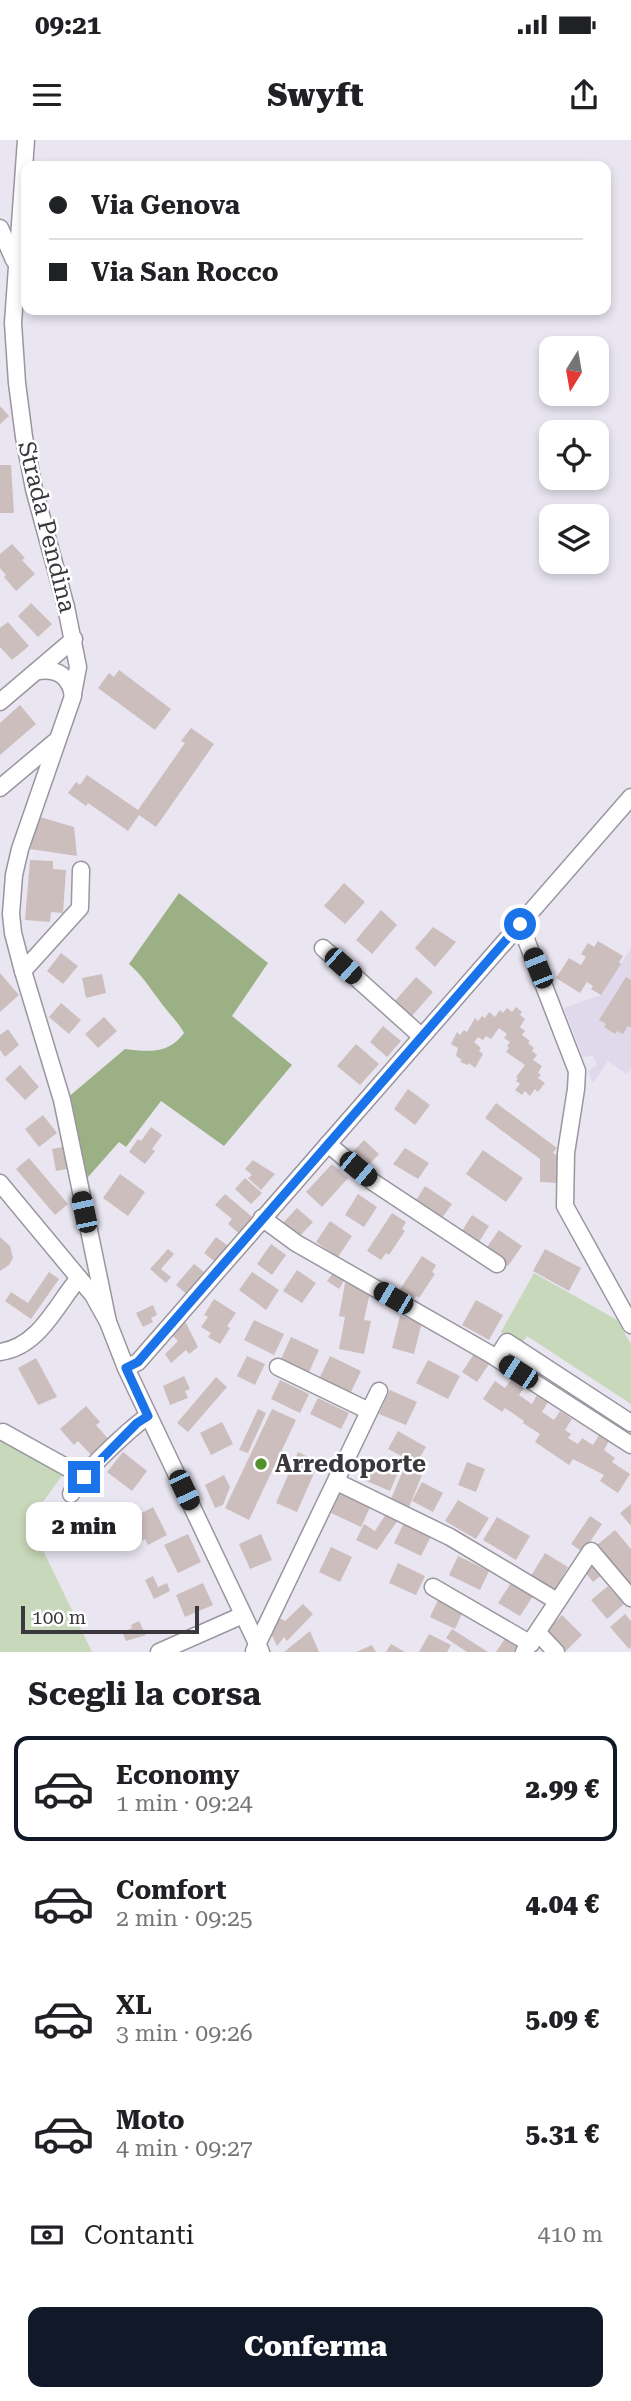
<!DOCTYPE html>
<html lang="it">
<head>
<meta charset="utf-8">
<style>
	:root { --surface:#fff; --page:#f2f2f2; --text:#202124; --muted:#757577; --line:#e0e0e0; --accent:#111827 }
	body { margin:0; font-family:"Roboto Serif",serif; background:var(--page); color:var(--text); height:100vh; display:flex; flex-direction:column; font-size:26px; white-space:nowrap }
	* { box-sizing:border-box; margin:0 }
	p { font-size:23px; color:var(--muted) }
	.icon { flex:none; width:38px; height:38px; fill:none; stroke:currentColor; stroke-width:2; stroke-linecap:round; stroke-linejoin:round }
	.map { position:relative; height:1512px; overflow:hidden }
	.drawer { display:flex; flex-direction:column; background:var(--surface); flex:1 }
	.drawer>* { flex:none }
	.hud { position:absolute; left:21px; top:21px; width:590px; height:154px; border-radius:14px; box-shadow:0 4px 10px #0003; display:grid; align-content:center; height:154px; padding:0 28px; background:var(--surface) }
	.needle { width:46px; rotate:191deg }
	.tools { position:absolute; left:539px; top:196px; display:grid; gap:14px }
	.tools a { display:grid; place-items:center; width:70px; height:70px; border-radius:14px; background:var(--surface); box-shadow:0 4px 10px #0003; font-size:35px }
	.scale { position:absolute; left:21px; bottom:18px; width:178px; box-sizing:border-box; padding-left:7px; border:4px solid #3a383d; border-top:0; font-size:19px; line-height:24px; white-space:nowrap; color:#3a383d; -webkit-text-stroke:5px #fff; paint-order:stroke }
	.end { position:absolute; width:32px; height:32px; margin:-16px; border:9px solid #1a73e8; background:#fff; box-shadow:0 0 0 4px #fff }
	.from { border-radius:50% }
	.bubble { position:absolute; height:49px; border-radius:14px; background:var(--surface); box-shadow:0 4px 10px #0003; font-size:23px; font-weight:800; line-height:49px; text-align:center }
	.car { position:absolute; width:21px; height:42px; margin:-21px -10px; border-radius:9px; box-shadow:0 0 5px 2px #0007; background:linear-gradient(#222 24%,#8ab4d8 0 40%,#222 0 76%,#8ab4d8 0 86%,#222 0) }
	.hud b { display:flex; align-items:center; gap:24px; height:66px; font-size:26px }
	.hud b+b { border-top:2px solid var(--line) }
	.hud i { width:18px; height:18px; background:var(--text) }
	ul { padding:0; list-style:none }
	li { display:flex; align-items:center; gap:21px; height:105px; margin:0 14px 10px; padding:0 14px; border:4px solid transparent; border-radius:14px }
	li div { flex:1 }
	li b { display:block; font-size:26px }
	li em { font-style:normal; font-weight:800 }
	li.selected { border-color:var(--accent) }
	li>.icon { width:63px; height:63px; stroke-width:1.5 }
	h2 { padding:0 28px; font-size:32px; line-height:84px }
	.pay { display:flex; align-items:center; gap:18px; height:77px; padding:0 28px; font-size:26px }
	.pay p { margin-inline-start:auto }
	.button { display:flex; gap:14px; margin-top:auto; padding:14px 28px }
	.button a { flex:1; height:80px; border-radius:14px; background:var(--accent); color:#fff; font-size:28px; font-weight:800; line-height:80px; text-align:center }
	.status { display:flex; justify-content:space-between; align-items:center; height:49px; padding:0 35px; background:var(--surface); direction:ltr }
	.status svg { height:19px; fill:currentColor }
	header { display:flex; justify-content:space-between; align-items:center; height:91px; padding:0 28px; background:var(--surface); font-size:32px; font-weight:800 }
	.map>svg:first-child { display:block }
	.built { fill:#dfd9eb }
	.green { fill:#c8d8ba }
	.forest { fill:#9bb185 }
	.building { fill:#ccbebd }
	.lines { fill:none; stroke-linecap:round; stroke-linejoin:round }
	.minor-casing { stroke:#9996a0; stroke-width:19 }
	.minor { stroke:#fff; stroke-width:16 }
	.route { stroke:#1a73e8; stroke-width:9 }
	.poi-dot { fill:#55902f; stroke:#fff; stroke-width:2.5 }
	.labels { text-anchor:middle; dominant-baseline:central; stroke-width:5; stroke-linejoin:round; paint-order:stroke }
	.street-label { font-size:24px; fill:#3a383d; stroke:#fff }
	.poi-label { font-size:24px; font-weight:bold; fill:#3a383d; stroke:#fff; text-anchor:start }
</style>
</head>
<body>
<div class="status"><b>09:21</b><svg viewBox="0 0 49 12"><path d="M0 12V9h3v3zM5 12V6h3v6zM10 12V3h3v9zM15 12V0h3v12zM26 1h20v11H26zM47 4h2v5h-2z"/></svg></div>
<header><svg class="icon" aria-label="menu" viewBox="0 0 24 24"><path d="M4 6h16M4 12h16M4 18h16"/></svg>Swyft<svg class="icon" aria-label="share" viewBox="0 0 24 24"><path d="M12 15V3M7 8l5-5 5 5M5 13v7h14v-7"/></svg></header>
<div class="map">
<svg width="631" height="1512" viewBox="0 0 631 1512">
	<rect width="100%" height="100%" fill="#e9e6f1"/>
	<polygon class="built" points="631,808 631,929 627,934 608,921 593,943 588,931 597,925 593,916 583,917 564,868 601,855"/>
	<g class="green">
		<polygon points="534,1133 617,1180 631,1204 631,1264 527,1196 521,1205 501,1192"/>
		<polygon points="0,1295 64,1333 29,1381 92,1512 0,1512"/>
	</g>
	<path class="forest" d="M 179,753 L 268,823 L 232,876 L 292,925 L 224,1006 L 161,961 L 126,1007 L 119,1002 L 81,1045 L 66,959 L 125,909 C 149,912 169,914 184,893 C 177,880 167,872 159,860 C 149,847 142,835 129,824 Z"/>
	<g class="building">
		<polygon points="0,266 9,276 0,284"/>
		<polygon points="0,325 11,325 14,373 0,373"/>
		<polygon points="12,404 25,418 22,420 35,434 16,451 4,437 6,435 0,428 0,414"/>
		<polygon points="31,463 52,484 38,497 18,476"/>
		<polygon points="8,482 29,506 12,520 0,507 0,488"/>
		<polygon points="119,530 171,569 155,590 98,548 109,533 114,537"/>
		<polygon points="20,565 36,584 0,615 0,583"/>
		<polygon points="191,588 214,604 156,687 139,675 128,691 88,663 86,666 68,653 76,642 80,645 87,635 138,670 185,603 181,601"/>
		<polygon points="40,677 74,687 77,716 30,709"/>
		<polygon points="30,720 53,721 53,729 66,730 63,773 51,772 50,782 25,780"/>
		<polygon points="344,743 365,762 345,784 324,766"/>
		<polygon points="381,770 397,785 372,814 356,800"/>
		<polygon points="433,787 456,802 435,827 415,808"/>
		<polygon points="598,801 623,816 619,822 621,824 601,855 591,849 593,846 587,842 580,853 556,838 569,818 581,825 586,817 581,814 588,803 594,807"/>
		<polygon points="61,813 78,826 63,844 47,831"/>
		<polygon points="0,833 19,855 0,872"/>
		<polygon points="102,834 106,853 86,858 82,838"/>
		<polygon points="416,837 433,852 411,877 394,862"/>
		<polygon points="626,837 631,840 631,888 628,886 623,894 617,891 615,894 604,887 606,884 599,880"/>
		<polygon points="61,863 81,880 69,894 49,877"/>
		<polygon points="516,867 522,872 520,875 525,879 520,887 525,891 522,895 530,901 528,903 534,908 532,911 537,915 533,920 542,926 538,933 541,935 538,938 545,943 538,952 535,949 530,956 525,951 522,955 515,950 520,944 516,941 518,938 516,937 525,925 506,912 509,908 507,906 510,902 504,898 507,894 499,888 491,899 486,896 483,900 478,897 474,902 481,908 479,911 483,914 475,928 469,923 468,925 460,922 462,920 456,916 458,908 451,904 457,892 460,895 464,890 467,892 475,878 478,881 482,876 485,878 489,872 495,877 500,870 503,873 507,868 512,872"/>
		<polygon points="104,877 117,891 98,908 85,894"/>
		<polygon points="383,886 401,901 387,917 370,902"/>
		<polygon points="8,889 19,905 5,917 0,910 0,895"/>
		<polygon points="356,904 379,924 360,945 337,926"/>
		<polygon points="20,925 39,947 25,960 5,939"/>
		<polygon points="408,949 430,965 415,985 394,969"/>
		<polygon points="496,963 557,1008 553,1013 559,1017 558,1043 540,1042 540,1019 485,978"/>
		<polygon points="43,975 57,993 39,1007 25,989"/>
		<polygon points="151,987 162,995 152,1009 155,1011 145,1024 129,1012 138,999 141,1001"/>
		<polygon points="364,1000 379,1014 364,1030 349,1016"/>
		<polygon points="63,1007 67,1029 56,1031 52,1009"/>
		<polygon points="405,1008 429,1023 418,1039 393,1024"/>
		<polygon points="483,1010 523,1038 506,1062 466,1034"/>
		<polygon points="29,1018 68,1064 55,1075 16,1029"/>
		<polygon points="253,1020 275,1034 261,1050 248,1038 252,1035 245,1029"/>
		<polygon points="332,1024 348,1038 322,1067 306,1052"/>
		<polygon points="120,1034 145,1052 128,1076 103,1058"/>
		<polygon points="245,1038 262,1053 251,1064 235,1049"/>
		<polygon points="425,1046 452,1064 439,1082 413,1065"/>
		<polygon points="225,1054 257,1081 243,1097 228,1084 232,1079 215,1065"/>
		<polygon points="358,1054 377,1067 364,1087 345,1075"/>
		<polygon points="297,1068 313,1082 297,1099 281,1085"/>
		<polygon points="392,1073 406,1082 402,1089 405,1091 389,1115 386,1113 381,1120 367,1111"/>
		<polygon points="472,1075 489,1086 477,1105 460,1094"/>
		<polygon points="330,1081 352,1096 338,1117 316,1102"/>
		<polygon points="499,1090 522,1106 508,1126 485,1110"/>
		<polygon points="0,1097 10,1106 13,1118 9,1125 0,1131"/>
		<polygon points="216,1097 231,1108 218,1124 204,1113"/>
		<polygon points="271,1104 286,1115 272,1135 257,1124"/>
		<polygon points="168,1109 174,1114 161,1129 171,1137 166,1143 150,1129"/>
		<polygon points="545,1109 581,1128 569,1151 533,1131"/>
		<polygon points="422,1116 436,1125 432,1132 435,1134 419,1158 416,1156 411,1163 397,1154"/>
		<polygon points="194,1124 208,1135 190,1157 176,1145"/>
		<polygon points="336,1129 347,1136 339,1149 327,1141"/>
		<polygon points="297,1130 316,1143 302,1163 283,1151"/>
		<polygon points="49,1132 59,1139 31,1179 5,1161 11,1152 28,1163"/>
		<polygon points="252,1132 279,1150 266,1170 239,1150"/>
		<polygon points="345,1143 371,1148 364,1180 371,1181 364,1214 339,1209 345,1177 339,1176"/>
		<polygon points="214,1159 236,1173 227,1186 230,1188 220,1204 208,1197 211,1193 201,1187 208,1177 204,1175"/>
		<polygon points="476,1160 503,1175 489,1200 462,1185"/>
		<polygon points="153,1165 157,1175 151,1178 153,1182 143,1187 136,1173"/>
		<polygon points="400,1176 422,1182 414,1214 392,1208"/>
		<polygon points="254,1180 284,1194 274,1215 244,1200"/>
		<polygon points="185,1181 198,1207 189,1214 186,1210 171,1223 165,1214 178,1201 172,1195"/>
		<polygon points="291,1197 319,1210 309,1232 281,1219"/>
		<polygon points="474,1214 489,1224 477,1242 462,1232"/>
		<polygon points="247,1216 265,1224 255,1245 237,1236"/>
		<polygon points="330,1216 361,1231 350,1254 319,1239"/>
		<polygon points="36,1218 57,1257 38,1265 18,1228"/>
		<polygon points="428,1220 460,1236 448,1259 416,1243"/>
		<polygon points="184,1236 190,1249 185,1251 188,1258 170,1265 163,1246"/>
		<polygon points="216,1237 227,1247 188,1292 177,1283"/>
		<polygon points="512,1238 525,1246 519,1255 532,1264 537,1255 548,1262 542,1272 554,1280 560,1271 572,1279 565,1290 571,1294 568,1298 578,1304 582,1298 593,1305 599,1295 609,1301 604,1310 615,1318 612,1322 630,1334 618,1353 600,1341 604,1335 573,1319 569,1325 535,1302 540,1294 523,1283 524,1281 505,1268 502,1272 483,1259 495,1241 505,1248"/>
		<polygon points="280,1240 309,1254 300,1273 271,1259"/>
		<polygon points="390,1250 417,1262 406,1285 379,1274"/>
		<polygon points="318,1258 349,1273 341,1289 310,1274"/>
		<polygon points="86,1266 100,1282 96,1285 110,1301 92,1316 78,1301 74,1305 60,1289"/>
		<polygon points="258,1269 266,1273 248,1313 239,1310"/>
		<polygon points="272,1269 296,1280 249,1380 225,1368"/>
		<polygon points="222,1282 233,1304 211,1315 200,1293"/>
		<polygon points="398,1291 426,1307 416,1324 388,1309"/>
		<polygon points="123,1312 147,1331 132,1351 107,1332"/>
		<polygon points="298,1312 319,1322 297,1372 276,1363"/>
		<polygon points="373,1319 399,1330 390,1351 364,1340"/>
		<polygon points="467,1322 485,1329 476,1352 458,1345"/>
		<polygon points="404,1328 422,1335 409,1367 391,1359"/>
		<polygon points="224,1335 230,1347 223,1365 215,1368 205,1345"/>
		<polygon points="422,1342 443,1353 433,1372 412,1361"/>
		<polygon points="342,1349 372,1363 361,1387 331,1373"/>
		<polygon points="458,1360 489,1378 476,1399 445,1381"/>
		<polygon points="631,1364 631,1386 620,1373"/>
		<polygon points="153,1367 167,1395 148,1405 145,1399 123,1410 113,1392 130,1384 134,1393 140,1390 134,1377"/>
		<polygon points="386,1374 398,1380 377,1410 356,1400 364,1384 375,1391"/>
		<polygon points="590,1376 602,1384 583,1412 571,1404"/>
		<polygon points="497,1377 530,1396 516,1420 483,1400"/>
		<polygon points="405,1381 432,1394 421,1416 394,1403"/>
		<polygon points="615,1390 631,1409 631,1447 596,1406"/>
		<polygon points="188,1394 201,1422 178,1433 164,1405"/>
		<polygon points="261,1394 272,1420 250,1429 239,1404"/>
		<polygon points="331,1407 352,1417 340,1442 319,1432"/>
		<polygon points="545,1413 568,1427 555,1450 531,1436"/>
		<polygon points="458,1416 489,1431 480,1450 449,1435"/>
		<polygon points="398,1423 425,1436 416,1455 389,1443"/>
		<polygon points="594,1423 603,1434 593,1442 584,1431"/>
		<polygon points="153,1436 158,1447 167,1443 170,1451 154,1459 145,1440"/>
		<polygon points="203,1443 213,1465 185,1477 176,1455"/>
		<polygon points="511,1443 533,1456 520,1476 498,1463"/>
		<polygon points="608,1446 624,1464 607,1479 591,1460"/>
		<polygon points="439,1458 464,1469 455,1489 430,1477"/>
		<polygon points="303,1464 313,1474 287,1501 284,1497 277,1506 268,1487 274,1475 285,1481"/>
		<polygon points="625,1474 631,1481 631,1507 629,1509 610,1487"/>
		<polygon points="562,1475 582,1495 565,1512 545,1492"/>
		<polygon points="139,1481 146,1495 126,1501 122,1492 132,1488 131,1485"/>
		<polygon points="452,1489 488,1512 467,1512 446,1498"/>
		<polygon points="310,1491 319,1512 284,1512"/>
		<polygon points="429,1494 451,1505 447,1512 419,1512"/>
		<polygon points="508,1494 522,1503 516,1512 496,1512"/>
		<polygon points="391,1504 405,1512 386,1512"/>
		<polygon points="372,1505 376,1512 356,1512"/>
	</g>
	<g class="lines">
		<g class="minor-casing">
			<g id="minor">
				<polyline points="26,0 13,183 17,243 24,297 34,349 66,467 78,527 72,559 20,709 14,735 11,774 13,793 23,831 62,960 108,1182"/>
				<polyline points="0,88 14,120"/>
				<path d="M 38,531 C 57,528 70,536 73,556"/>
				<polyline points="0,562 74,499"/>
				<polyline points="0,648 57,600"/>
				<polyline points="520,784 577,931 576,949 566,1013 565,1066 631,1185"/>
				<polyline points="323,808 421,896"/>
				<polyline points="23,831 80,768 81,730"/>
				<polyline points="328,1004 373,1042 497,1124"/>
				<polyline points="0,1043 93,1155 108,1182 126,1228 261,1512"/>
				<polyline points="262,1078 296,1103 490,1214 631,1305"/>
				<path d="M 0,1212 C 39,1207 56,1165 79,1138"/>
				<polyline points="497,1218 507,1202 631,1283"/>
				<polyline points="278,1227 369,1271"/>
				<polyline points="126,1228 138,1222 631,657"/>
				<polyline points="3,1292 84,1337"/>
				<polyline points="337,1342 450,1397 557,1461"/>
				<path d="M 71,1354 C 77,1337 132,1287 148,1276"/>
				<polyline points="433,1447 531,1504"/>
				<polyline points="538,1493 556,1512"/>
				<polyline points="254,1511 379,1251"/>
				<polyline points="159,1512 243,1475"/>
				<polyline points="524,1512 591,1411 631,1458"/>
			</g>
		</g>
		<use href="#minor" class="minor"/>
	</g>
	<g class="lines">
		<polyline class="route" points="84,1337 137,1283 148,1276 126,1228 138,1222 520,784"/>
	</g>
	<circle class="poi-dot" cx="261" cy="1324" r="7"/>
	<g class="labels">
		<g class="street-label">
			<text transform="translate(47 387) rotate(76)">Strada Pendina</text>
		</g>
		<g class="poi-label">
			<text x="275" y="1324">Arredoporte</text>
		</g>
	</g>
</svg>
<div class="tools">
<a><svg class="needle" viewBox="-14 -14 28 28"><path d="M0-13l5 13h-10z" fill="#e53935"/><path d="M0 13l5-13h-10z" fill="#757577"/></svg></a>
<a><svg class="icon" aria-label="locate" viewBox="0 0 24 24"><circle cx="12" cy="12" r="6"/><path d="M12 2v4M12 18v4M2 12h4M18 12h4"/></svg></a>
<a><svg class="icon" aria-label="layers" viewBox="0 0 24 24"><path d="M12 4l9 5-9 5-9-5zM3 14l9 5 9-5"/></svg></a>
</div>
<div class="scale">100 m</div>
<i class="end from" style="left:520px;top:784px"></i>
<i class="end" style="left:84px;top:1337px"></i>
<div class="bubble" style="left:26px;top:1362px;width:116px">2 min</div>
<i class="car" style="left:343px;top:826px;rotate:132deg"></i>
<i class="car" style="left:538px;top:828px;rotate:338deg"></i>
<i class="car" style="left:358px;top:1029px;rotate:130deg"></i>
<i class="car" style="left:84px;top:1072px;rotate:348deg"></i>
<i class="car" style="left:393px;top:1158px;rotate:300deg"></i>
<i class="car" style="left:518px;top:1232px;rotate:303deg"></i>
<i class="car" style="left:184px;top:1350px;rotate:155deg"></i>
<div class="hud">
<b><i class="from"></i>Via Genova</b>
<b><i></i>Via San Rocco</b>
</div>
</div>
<section class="drawer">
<h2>Scegli la corsa</h2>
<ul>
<li class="selected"><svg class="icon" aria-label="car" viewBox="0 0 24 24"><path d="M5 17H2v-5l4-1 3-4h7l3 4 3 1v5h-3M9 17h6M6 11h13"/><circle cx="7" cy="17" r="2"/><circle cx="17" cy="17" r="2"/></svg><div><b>Economy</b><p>1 min · 09:24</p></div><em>2.99 €</em></li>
<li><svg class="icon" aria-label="car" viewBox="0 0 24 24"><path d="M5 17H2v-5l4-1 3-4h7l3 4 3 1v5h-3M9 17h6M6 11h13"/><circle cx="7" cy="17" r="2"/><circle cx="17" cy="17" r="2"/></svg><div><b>Comfort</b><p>2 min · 09:25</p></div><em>4.04 €</em></li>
<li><svg class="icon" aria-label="car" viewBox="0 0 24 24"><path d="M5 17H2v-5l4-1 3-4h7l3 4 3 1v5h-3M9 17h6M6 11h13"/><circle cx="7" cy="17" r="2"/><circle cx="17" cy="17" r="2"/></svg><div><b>XL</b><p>3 min · 09:26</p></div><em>5.09 €</em></li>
<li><svg class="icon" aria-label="car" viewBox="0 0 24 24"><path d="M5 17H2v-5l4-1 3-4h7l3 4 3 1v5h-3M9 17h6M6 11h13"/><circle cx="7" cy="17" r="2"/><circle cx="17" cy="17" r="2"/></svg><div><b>Moto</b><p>4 min · 09:27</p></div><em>5.31 €</em></li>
</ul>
<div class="pay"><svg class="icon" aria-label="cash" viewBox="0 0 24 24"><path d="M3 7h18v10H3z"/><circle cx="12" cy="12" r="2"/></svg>Contanti<p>410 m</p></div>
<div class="button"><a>Conferma</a></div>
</section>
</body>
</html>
